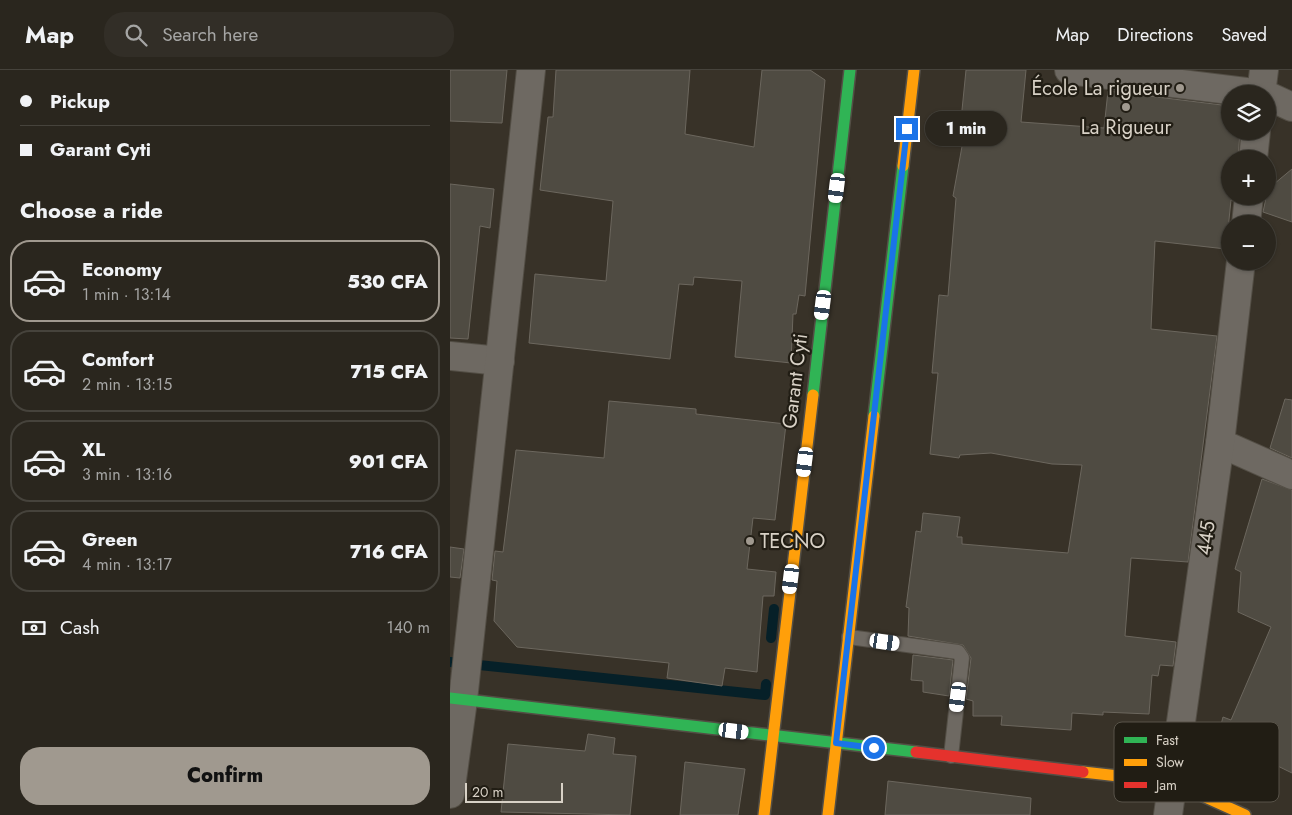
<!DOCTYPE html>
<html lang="en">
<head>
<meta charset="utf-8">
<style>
	:root { --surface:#2a261e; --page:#322e27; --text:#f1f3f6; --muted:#a5a5a4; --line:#46433c; --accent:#a0998f }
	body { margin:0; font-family:Jost,sans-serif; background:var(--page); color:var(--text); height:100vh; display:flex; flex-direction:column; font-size:19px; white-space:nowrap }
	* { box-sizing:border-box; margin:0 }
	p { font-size:16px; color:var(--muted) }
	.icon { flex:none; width:28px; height:28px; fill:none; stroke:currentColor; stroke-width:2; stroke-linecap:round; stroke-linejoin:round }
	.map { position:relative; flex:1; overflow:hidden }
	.sheet { display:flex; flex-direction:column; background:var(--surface); width:450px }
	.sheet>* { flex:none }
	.hud { display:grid; align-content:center; height:110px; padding:0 20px; background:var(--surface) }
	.fabs { position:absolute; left:771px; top:15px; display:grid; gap:10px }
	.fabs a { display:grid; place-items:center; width:55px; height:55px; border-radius:50%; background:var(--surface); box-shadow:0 1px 4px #0004,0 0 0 1px var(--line); font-size:25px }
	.scale { position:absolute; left:15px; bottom:12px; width:98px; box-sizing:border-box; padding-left:5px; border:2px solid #d8d1c6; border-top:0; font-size:14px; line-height:18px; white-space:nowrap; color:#d8d1c6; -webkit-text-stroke:4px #211d14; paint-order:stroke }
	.end { position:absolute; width:22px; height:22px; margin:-11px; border:6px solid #1a73e8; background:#fff; box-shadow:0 0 0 2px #fff }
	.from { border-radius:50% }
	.bubble { position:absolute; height:35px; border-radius:18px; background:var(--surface); box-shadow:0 1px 4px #0004,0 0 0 1px var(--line); font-size:16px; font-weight:800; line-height:35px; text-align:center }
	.car { position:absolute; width:15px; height:30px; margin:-15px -8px; border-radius:6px; box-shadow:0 0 4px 1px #0007; background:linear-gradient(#fff 24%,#345 0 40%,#fff 0 76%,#345 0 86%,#fff 0) }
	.hud b { display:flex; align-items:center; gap:18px; height:48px; font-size:19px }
	.hud b+b { border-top:1px solid var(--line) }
	.hud i { width:12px; height:12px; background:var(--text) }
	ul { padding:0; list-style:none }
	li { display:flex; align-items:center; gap:15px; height:82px; margin:0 10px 8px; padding:0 10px; border:2px solid var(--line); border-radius:20px }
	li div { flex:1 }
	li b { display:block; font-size:19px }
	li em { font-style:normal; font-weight:800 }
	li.selected { border-color:var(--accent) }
	li>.icon { width:45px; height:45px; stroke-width:1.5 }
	h2 { padding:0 20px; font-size:22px; line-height:60px }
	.pay { display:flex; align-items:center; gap:12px; height:55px; padding:0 20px; font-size:19px }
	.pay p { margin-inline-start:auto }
	.primary-button { display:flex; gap:10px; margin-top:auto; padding:10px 20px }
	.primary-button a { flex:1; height:58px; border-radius:20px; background:var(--accent); color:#111; font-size:20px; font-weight:800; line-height:58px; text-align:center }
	header { display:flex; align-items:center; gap:30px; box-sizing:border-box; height:70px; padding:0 25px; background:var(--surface); border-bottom:1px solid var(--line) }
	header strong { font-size:24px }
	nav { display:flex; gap:28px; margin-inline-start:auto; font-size:18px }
	.search { width:350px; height:45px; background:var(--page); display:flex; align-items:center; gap:12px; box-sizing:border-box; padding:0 18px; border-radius:20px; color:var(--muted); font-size:19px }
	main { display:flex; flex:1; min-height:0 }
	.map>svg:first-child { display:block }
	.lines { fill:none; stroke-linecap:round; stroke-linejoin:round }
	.stream { stroke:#062028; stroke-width:10 }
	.building { fill:#4f4b42; stroke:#6c675e }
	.lane-casing { stroke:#534e45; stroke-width:16 }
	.street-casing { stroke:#534e45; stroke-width:30 }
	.fast-casing { stroke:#534e45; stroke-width:14 }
	.slow-casing { stroke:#534e45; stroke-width:14 }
	.jam-casing { stroke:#534e45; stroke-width:14 }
	.lane { stroke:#6e6962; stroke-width:14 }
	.street { stroke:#6e6962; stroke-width:28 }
	.fast { stroke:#30b455; stroke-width:11 }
	.slow { stroke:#ff9f0a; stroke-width:11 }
	.jam { stroke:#e5322d; stroke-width:11 }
	.route { stroke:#1a73e8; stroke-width:6 }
	.poi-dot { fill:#a0998f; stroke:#211d14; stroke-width:2 }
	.labels { text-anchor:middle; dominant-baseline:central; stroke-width:4.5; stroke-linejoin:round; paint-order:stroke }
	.poi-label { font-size:20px; fill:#d8d1c6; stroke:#211d14; text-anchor:end }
	.street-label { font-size:20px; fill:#d8d1c6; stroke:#211d14 }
	.key { fill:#211d14; stroke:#585349; stroke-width:1 }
	.key-label { font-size:14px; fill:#d8d1c6 }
</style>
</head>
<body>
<header>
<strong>Map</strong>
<div class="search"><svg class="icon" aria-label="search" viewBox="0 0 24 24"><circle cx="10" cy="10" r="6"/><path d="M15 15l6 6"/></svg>Search here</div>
<nav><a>Map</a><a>Directions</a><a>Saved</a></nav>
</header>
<main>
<section class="sheet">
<div class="hud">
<b><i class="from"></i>Pickup</b>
<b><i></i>Garant Cyti</b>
</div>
<h2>Choose a ride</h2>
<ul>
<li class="selected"><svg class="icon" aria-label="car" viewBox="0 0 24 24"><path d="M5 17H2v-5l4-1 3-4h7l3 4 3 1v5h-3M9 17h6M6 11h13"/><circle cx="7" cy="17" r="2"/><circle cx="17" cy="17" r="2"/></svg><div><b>Economy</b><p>1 min · 13:14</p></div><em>530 CFA</em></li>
<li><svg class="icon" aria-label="car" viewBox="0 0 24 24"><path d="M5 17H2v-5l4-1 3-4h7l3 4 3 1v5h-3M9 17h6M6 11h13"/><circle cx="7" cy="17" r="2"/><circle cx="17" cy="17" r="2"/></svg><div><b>Comfort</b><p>2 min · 13:15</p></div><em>715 CFA</em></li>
<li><svg class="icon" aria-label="car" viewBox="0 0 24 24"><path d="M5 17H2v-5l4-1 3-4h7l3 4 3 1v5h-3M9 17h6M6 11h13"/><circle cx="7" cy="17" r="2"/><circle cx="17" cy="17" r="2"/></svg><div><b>XL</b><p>3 min · 13:16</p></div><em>901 CFA</em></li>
<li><svg class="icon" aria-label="car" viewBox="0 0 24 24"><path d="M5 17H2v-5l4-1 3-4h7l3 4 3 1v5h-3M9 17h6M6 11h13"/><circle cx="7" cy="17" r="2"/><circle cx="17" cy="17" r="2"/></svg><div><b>Green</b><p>4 min · 13:17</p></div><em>716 CFA</em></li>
</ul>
<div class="pay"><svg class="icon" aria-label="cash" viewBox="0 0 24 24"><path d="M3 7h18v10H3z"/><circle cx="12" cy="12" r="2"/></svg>Cash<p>140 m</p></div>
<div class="primary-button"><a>Confirm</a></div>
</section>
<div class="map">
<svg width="842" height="745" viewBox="0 0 842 745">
	<rect width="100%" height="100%" fill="#383228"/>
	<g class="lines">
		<g class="stream">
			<polyline points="321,568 324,539"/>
			<polyline points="0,592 315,625 316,614"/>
		</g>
	</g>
	<g class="building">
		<polygon points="0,0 57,0 52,53 0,51"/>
		<polygon points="106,0 240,0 235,64 304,77 312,0 360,0 375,10 355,226 349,225 346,244 343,244 341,293 285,287 292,211 244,207 243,215 229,214 220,289 79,273 85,204 156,211 163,131 90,120 98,47 103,47"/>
		<polygon points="516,0 576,0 571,52 654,58 658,21 780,36 780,61 790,61 788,89 780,89 780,126 783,126 783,131 781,130 776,179 705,171 701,259 767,266 738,492 681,488 675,566 726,572 723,596 710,595 708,606 702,605 699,644 653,642 653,645 622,643 621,660 551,655 552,646 523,646 523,631 516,629 521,588 513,575 458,566 459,538 456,537 466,461 471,462 473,443 510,447 507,467 512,467 512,474 618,483 632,395 602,394 541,383 510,385 509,388 480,384 488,303 482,303 489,225 498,226 506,128 503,126 515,60 510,60"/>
		<polygon points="842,99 842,152 813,142 818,119"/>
		<polygon points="0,114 44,119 40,158 30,156 18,269 0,268"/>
		<polygon points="835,329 842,330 842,388 820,378"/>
		<polygon points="159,331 246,339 246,344 336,354 325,450 303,448 297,499 326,502 324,526 313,526 307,602 275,598 272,616 217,608 219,593 67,577 44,551 47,511 42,510 45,481 53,482 66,380 154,388"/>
		<polygon points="812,409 842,420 842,703 801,683 795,697 764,681 773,647 781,650 821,557 788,542 791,502 785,499"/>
		<polygon points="0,477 14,479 10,508 0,507"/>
		<polygon points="463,585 503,590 499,626 473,622 473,611 461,610"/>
		<polygon points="138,664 165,668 163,684 186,686 180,745 51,742 58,674 135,681"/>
		<polygon points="235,692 295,699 288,745 230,745"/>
		<polygon points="438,711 581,728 580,745 435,745"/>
	</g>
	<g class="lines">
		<g class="lane-casing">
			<polyline id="lane" points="399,567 508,582 512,588 501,686"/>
		</g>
		<g class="street-casing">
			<g id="street">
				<polyline points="619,0 812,24"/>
				<polyline points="811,24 814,0"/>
				<polyline points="818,26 842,37"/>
				<polyline points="803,89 806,61"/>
				<polyline points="796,154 799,126"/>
				<polyline points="0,286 50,291"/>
				<polyline points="770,373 842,405"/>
				<polyline points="0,724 13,630 81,0"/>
				<polyline points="718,745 770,373 791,191"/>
			</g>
		</g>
		<g class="fast-casing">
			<g id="fast">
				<polyline points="363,325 400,0"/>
				<polyline points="424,346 453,96"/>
				<polyline points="0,628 466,682"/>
			</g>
		</g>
		<g class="slow-casing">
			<g id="slow">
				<polyline points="453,96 464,0"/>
				<polyline points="633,702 722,712 795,745"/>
				<polyline points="314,745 363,325"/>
				<polyline points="378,745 424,346"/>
			</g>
		</g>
		<g class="jam-casing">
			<polyline id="jam" points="466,682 633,702"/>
		</g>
		<use href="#lane" class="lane"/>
		<use href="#street" class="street"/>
		<use href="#fast" class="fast"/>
		<use href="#slow" class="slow"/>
		<use href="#jam" class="jam"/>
	</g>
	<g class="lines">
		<polyline class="route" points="424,678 386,673 457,59"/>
	</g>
	<g class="poi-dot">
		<circle cx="730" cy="18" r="5"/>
		<circle cx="676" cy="37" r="5"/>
		<circle cx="300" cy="471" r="5"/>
	</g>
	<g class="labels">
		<g class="poi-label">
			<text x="720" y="18">École La rigueur</text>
			<text x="676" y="57" text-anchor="middle">La Rigueur</text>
			<text x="310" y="471" text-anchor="start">TECNO</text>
		</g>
		<g class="street-label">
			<text transform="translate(345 311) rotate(-83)">Garant Cyti</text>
			<text transform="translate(756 468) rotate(-82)">445</text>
		</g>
	</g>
	<rect x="664" y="652" width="165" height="80" rx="8" class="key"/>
	<rect x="674" y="667" width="23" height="6" fill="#30b455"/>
	<rect x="674" y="689" width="23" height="7" fill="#ff9f0a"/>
	<rect x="674" y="712" width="23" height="6" fill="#e5322d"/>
	<g class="key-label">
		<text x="706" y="675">Fast</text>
		<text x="706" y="697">Slow</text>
		<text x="706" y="720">Jam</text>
	</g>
</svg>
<div class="fabs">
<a><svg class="icon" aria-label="layers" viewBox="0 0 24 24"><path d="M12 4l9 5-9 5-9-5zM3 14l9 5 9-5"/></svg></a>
<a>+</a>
<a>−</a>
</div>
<div class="scale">20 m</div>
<i class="end from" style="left:424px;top:678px"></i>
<i class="end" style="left:457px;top:59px"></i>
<div class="bubble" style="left:475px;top:41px;width:82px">1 min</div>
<i class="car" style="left:387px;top:118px;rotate:187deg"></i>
<i class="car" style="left:373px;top:235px;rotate:187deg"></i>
<i class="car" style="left:355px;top:392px;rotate:187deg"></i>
<i class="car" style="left:341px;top:509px;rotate:187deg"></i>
<i class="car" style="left:435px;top:572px;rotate:98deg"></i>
<i class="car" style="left:508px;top:627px;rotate:187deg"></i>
<i class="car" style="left:284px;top:661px;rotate:97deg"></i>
</div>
</main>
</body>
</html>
